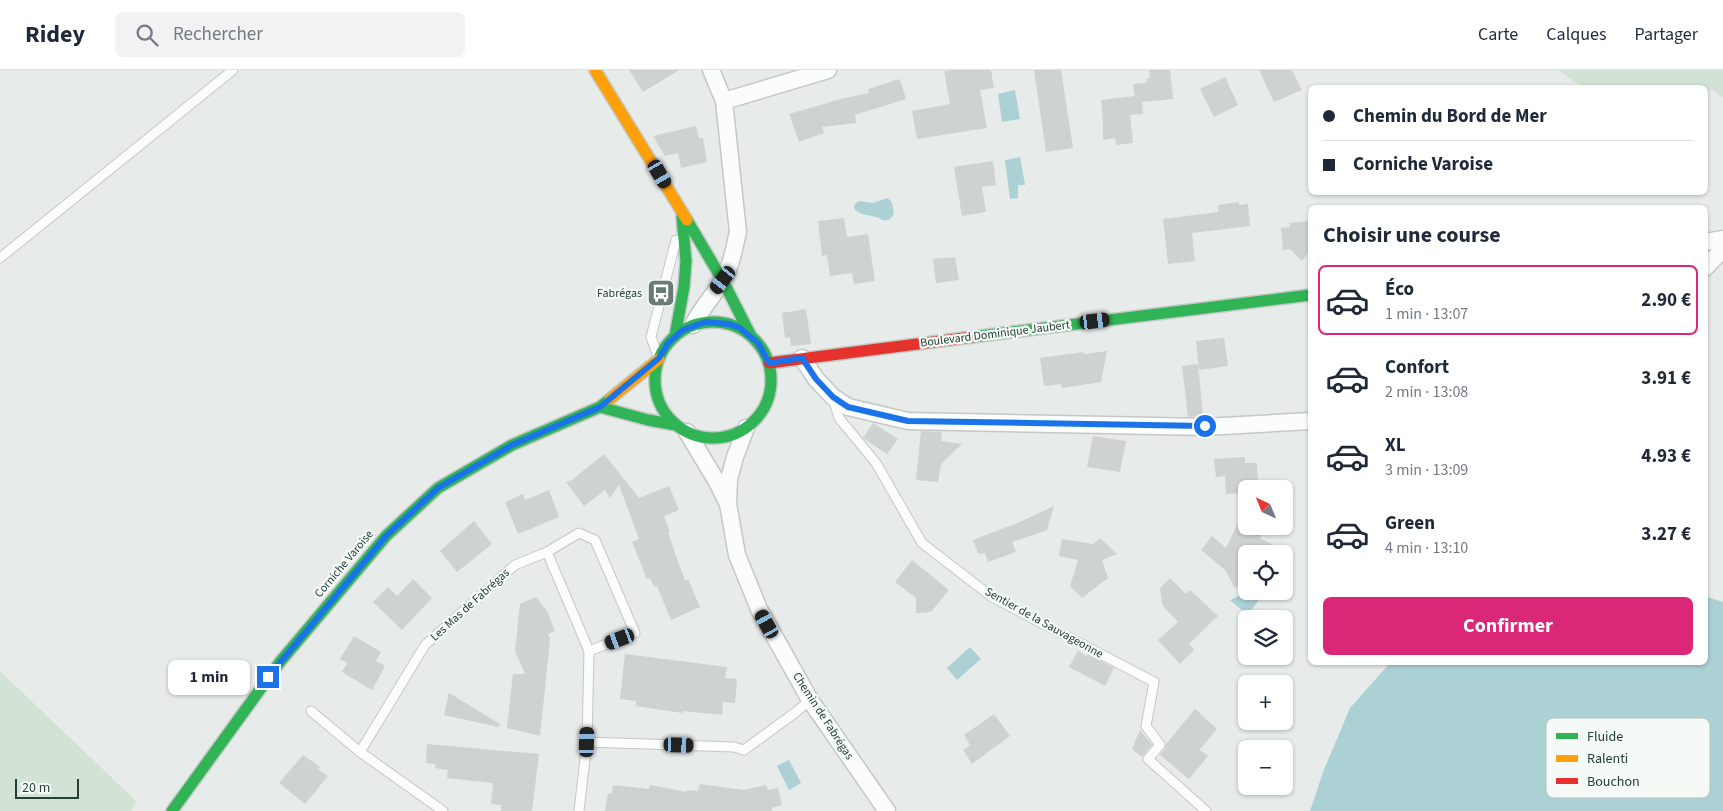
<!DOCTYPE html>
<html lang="fr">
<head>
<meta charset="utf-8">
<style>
	:root { --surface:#fff; --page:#f2f2f3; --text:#1f2937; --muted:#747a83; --line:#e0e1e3; --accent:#db2777 }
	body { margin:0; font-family:"Source Sans 3",sans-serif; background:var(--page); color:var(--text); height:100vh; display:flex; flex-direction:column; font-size:19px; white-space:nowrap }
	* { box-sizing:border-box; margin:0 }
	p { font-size:16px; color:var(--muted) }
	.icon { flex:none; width:28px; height:28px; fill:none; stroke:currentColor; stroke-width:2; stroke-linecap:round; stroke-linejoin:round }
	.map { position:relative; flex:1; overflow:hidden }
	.panel { position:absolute; left:1308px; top:135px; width:400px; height:460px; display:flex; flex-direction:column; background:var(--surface); border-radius:8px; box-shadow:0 1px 4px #0004 }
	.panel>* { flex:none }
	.top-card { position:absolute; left:1308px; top:15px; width:400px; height:110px; border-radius:8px; box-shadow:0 1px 4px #0004; display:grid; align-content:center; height:110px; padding:0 15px; background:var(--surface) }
	.needle { width:32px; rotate:316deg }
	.fabs { position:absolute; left:1238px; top:410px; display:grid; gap:10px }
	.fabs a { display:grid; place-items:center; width:55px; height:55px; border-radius:8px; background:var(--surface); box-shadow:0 1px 4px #0004; font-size:25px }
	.scale { position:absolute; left:15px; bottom:12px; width:64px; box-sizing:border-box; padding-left:5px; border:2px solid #253e36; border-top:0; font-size:14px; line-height:18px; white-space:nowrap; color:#253e36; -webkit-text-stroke:4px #f5faf7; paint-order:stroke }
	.end { position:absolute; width:22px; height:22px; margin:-11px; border:6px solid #1a73e8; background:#fff; box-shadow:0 0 0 2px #fff }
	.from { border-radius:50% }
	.bubble { position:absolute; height:35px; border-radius:8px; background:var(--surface); box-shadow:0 1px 4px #0004; font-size:16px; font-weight:700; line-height:35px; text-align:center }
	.car { position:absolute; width:15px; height:30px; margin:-15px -8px; border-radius:6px; box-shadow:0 0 4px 1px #0007; background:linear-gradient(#222 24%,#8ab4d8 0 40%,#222 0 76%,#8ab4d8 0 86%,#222 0) }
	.top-card b { display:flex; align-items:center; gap:18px; height:48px; font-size:19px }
	.top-card b+b { border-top:1px solid var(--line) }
	.top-card i { width:12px; height:12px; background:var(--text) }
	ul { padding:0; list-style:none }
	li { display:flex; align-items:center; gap:15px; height:70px; margin:0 10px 8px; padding:0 5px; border:2px solid transparent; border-radius:8px }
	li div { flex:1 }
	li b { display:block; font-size:19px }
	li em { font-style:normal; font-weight:700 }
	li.active { border-color:var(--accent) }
	li>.icon { width:45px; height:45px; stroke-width:1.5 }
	h2 { padding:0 15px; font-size:22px; line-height:60px }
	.cta { display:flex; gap:10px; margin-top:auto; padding:10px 15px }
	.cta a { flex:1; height:58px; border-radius:8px; background:var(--accent); color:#fff; font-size:20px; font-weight:700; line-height:58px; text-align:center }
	header { display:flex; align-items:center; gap:30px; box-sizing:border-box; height:70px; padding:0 25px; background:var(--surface); border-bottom:1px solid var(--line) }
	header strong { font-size:24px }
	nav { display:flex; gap:28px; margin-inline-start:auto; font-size:18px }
	.search { width:350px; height:45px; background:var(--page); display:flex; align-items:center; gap:12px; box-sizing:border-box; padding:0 18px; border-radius:8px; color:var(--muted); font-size:19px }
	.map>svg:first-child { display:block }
	.green { fill:#d2e3d6 }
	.water { fill:#abd1d5 }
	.building { fill:#ced2d0 }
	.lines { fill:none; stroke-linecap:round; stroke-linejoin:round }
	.lane-casing { stroke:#c4c8c6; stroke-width:11 }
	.street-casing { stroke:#c4c8c6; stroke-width:19 }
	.fast-casing { stroke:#c3c9c6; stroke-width:14 }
	.slow-casing { stroke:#c3c9c6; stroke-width:14 }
	.jam-casing { stroke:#c3c9c6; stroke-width:14 }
	.lane { stroke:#fbfcfc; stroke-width:9 }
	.street { stroke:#fbfcfc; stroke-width:16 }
	.fast { stroke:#30b455; stroke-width:11 }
	.slow { stroke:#ff9f0a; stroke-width:11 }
	.jam { stroke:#e5322d; stroke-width:11 }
	.route { stroke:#1a73e8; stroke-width:6 }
	.labels { text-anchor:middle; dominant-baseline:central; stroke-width:4.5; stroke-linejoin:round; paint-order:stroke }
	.poi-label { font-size:12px; fill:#253e36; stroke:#f5faf7; text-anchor:end }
	.street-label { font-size:12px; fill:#253e36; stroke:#f5faf7 }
	.key { fill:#f5faf7; stroke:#b7c2bd; stroke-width:1 }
	.key-label { font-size:14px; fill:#253e36 }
</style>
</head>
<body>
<header>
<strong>Ridey</strong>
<div class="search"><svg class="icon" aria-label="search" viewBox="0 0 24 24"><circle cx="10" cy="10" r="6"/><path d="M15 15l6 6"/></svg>Rechercher</div>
<nav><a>Carte</a><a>Calques</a><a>Partager</a></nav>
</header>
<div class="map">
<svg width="1723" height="741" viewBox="0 0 1723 741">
	<rect width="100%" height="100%" fill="#e7ebe9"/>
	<g class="green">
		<polygon points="1558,0 1723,0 1723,28 1711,19 1705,25 1705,18 1582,17"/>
		<polygon points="0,601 136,731 131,741 0,741"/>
	</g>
	<g class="water">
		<polygon points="1015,20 1020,49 1002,52 998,24"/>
		<polygon points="1020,87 1025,115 1018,115 1018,128 1010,129 1005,90"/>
		<path d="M 887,128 C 892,131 892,133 893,138 C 895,145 891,152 883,150 C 880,149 878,147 876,147 C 867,144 859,146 854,138 L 855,134 L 859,131 L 873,133 Z"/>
		<polygon points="1250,521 1265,521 1248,545 1230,530"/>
		<polygon points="1705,526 1723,532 1723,741 1310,741 1323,702 1350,638 1389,594 1392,592 1705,592"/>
		<polygon points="970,577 981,589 957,610 947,598"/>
		<polygon points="789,690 801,713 789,720 777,696"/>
	</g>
	<g class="building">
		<polygon points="629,0 679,0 643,22"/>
		<polygon points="954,0 991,0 994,18 980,20 987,58 917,69 912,41 950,34 944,1"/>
		<polygon points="1034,0 1061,0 1073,78 1046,82"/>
		<polygon points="1149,0 1170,0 1173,29 1142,32 1143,44 1130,45 1133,73 1116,75 1115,68 1103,70 1103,51 1101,30 1135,26 1133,14 1147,13 1146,9 1150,8"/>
		<polygon points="1259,0 1292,0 1302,20 1274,32"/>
		<polygon points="1225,7 1238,35 1214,47 1200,19"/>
		<polygon points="900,9 906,29 855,45 856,53 822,57 824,63 799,72 789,44 841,29 869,23 868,19"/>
		<polygon points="696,56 699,68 703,68 707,92 681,98 678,83 665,86 653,66"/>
		<polygon points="993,91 996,115 982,117 986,142 962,146 954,97"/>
		<polygon points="1239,132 1239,135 1248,134 1250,156 1192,163 1195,191 1168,194 1163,149 1218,142 1218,135"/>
		<polygon points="844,148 847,167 868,164 875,211 854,214 852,203 830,206 827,185 822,186 818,151"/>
		<polygon points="1310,151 1310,180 1302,191 1290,179 1283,180 1281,158 1290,157 1290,153"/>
		<polygon points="955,187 959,210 936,213 933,189"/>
		<polygon points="806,239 811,274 791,276 790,267 785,268 782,243"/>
		<polygon points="1224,268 1228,296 1199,300 1196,271"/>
		<polygon points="1107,281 1101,312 1062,318 1061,314 1044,316 1040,288 1083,282 1084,284"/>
		<polygon points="1198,294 1203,346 1188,347 1182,296"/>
		<polygon points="873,353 898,369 887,384 863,368"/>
		<polygon points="921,361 942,362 941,371 962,374 941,394 938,412 916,410"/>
		<polygon points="1093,366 1126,371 1120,402 1087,397"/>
		<polygon points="604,384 639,428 669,416 679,440 664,446 670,462 668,463 685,511 688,509 700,537 671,550 657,516 654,517 650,508 647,509 632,472 639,469 619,415 610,428 605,420 584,436 566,412 572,410"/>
		<polygon points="1245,387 1245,393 1257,393 1258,419 1246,419 1246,423 1226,424 1225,406 1216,407 1214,389"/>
		<polygon points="549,420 559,447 518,464 505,432 523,424 525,430"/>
		<polygon points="1054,436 1047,460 1012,472 1016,482 988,492 985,483 980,484 980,483 978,483 973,470 1020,452"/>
		<polygon points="1241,447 1246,450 1246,456 1258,456 1264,460 1260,468 1290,484 1246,484 1246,511 1235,518 1225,500 1201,480 1212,466 1226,478"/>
		<polygon points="474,451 492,474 457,502 440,481"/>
		<polygon points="1100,468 1117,484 1102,490 1108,508 1082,528 1070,516 1078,490 1059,486 1062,469 1093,474"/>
		<polygon points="912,490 949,520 931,542 916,543 916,528 895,512"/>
		<polygon points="1170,508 1186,524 1190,520 1218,546 1189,574 1194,580 1180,594 1158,570 1178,552 1164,537 1162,533 1160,518"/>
		<polygon points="413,509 432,528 402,560 373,532 388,517 397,526"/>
		<polygon points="536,527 547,541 555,561 548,564 550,570 540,666 507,658 513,604 525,604 515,581 520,534"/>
		<polygon points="354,566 381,582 376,591 385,596 372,620 342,602 347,593 340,589"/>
		<polygon points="1078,581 1087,586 1088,584 1114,598 1105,616 1069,597"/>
		<polygon points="625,584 727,597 725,608 737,609 735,633 723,632 722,645 683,641 682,643 636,636 636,631 620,629"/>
		<polygon points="449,623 500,654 499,657 444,645"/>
		<polygon points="1195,639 1217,659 1200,679 1199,679 1208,686 1189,709 1160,685 1165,679 1166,674"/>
		<polygon points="994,644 1010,666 972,694 963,680 970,675 964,665"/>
		<polygon points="1140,660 1152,675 1142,687 1132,679"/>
		<polygon points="427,674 539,684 532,741 501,741 501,735 491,734 493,713 447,708 448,700 435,698 435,694 426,693"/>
		<polygon points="303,685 320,697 318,699 328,706 305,734 279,713"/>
		<polygon points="700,714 743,720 766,715 768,720 778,718 782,735 772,738 772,741 605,741 608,723 612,724 613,715 649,719 650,715 687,722 687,720 698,721"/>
	</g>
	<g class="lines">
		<g class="lane-casing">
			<g id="lane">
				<polyline points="0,188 233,0"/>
				<polyline points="659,289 651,267 676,170"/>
				<polyline points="833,328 839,348 876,393 922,473 992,527 1154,612 1146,656 1160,675 1148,689 1206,741"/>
				<polyline points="547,482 579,463 595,470 635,563 589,581"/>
				<polyline points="311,641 360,682 443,741"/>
				<polyline points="587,672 734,677 744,680 796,642 810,630"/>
				<polyline points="360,682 425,575 515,495 547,482 589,581 587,672 579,741"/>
			</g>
		</g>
		<g class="street-casing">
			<g id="street">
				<polyline points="724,31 828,0"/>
				<polyline points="1705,172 1723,169"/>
				<polyline points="1705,198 1723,179"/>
				<path d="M 693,255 C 701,239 712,227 722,212 C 731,197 734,179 738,162 L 724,31 L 711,0"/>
				<polyline points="802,288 816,309 833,327 848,337 908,351 1205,357 1310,351"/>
				<polyline points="746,358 735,387 729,409 728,434 737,485 759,539 810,630 887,741"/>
				<polyline points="687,362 717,412 727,432"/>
			</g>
		</g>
		<g class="fast-casing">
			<g id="fast">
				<polyline points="687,150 723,211 750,264"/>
				<circle cx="713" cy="310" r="58"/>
				<polyline points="675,266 684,217 686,191 682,147"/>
				<polyline points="972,267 1310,225"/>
				<polyline points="600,337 648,350 676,355"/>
				<polyline points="172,741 280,592 386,466 438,418 512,375 600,337 610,329"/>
			</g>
		</g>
		<g class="slow-casing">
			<g id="slow">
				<polyline points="595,0 687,150"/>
				<polyline points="610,329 659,289"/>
			</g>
		</g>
		<g class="jam-casing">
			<polyline id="jam" points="769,293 972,267"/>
		</g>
		<use href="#lane" class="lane"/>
		<use href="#street" class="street"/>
		<use href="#fast" class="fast"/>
		<use href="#slow" class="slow"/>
		<use href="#jam" class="jam"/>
	</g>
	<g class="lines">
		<polyline class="route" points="268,607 386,466 438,418 512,375 600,337 659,288 668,273 683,260 705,252 729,254 740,258 758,273 769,293 802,288 816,309 833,327 848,337 908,351 1205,356"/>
	</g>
	<defs>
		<g id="bus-square" transform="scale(1.4375)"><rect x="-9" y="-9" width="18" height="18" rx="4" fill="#697b75" stroke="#f5faf7"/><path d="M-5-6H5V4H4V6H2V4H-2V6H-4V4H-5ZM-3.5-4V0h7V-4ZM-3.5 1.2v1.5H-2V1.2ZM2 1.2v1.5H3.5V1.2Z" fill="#fff"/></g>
	</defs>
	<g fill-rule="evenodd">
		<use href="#bus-square" x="661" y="223"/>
	</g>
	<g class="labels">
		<g class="poi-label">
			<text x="642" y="223">Fabrégas</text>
		</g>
		<g class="street-label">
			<text transform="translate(995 264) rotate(-7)">Boulevard Dominique Jaubert</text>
			<text transform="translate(344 494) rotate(-50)">Corniche Varoise</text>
			<text transform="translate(470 535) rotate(-42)">Les Mas de Fabrégas</text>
			<text transform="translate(1044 553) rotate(29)">Sentier de la Sauvageonne</text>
			<text transform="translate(823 646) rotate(57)">Chemin de Fabrégas</text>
		</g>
	</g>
	<rect x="1546" y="648" width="164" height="80" rx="8" class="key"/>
	<rect x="1556" y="663" width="22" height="6" fill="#30b455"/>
	<rect x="1556" y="685" width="22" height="7" fill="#ff9f0a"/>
	<rect x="1556" y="708" width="22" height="6" fill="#e5322d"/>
	<g class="key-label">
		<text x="1587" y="671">Fluide</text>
		<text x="1587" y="693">Ralenti</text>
		<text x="1587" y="716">Bouchon</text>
	</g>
</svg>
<div class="fabs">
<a><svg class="needle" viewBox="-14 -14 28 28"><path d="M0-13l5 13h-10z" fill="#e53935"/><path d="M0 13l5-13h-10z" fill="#747a83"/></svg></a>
<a><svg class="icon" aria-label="locate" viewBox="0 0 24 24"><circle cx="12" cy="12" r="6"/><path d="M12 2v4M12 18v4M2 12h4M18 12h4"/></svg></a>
<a><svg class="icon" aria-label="layers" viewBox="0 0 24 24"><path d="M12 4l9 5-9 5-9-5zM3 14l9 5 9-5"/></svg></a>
<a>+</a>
<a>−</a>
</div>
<div class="scale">20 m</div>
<i class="end from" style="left:1205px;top:356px"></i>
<i class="end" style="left:268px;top:607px"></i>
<div class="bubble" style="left:168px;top:590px;width:82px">1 min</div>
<i class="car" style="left:660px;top:104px;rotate:150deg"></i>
<i class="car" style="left:723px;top:210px;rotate:217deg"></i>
<i class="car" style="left:1095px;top:251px;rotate:83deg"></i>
<i class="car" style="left:767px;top:554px;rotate:331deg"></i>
<i class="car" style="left:620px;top:569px;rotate:249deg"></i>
<i class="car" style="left:587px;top:672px;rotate:2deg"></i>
<i class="car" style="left:679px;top:675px;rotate:92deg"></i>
<div class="top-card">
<b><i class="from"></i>Chemin du Bord de Mer</b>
<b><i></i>Corniche Varoise</b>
</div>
<section class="panel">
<h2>Choisir une course</h2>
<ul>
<li class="active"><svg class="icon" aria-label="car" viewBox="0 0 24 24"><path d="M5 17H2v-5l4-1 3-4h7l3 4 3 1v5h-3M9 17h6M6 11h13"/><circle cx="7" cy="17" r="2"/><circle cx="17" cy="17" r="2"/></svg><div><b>Éco</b><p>1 min · 13:07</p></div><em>2.90 €</em></li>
<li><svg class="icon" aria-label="car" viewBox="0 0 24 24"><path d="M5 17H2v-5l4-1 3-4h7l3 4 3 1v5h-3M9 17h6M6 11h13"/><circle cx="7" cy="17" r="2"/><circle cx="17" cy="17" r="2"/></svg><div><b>Confort</b><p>2 min · 13:08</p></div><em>3.91 €</em></li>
<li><svg class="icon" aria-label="car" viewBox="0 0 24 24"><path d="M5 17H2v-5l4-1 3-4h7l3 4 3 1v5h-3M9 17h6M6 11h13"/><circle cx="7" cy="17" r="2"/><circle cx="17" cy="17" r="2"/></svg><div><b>XL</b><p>3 min · 13:09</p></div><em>4.93 €</em></li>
<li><svg class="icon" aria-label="car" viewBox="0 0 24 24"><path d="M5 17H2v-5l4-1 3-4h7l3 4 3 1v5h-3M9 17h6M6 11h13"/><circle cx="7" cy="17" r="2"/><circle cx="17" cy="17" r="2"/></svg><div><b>Green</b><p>4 min · 13:10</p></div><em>3.27 €</em></li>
</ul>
<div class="cta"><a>Confirmer</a></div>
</section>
</div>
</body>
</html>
